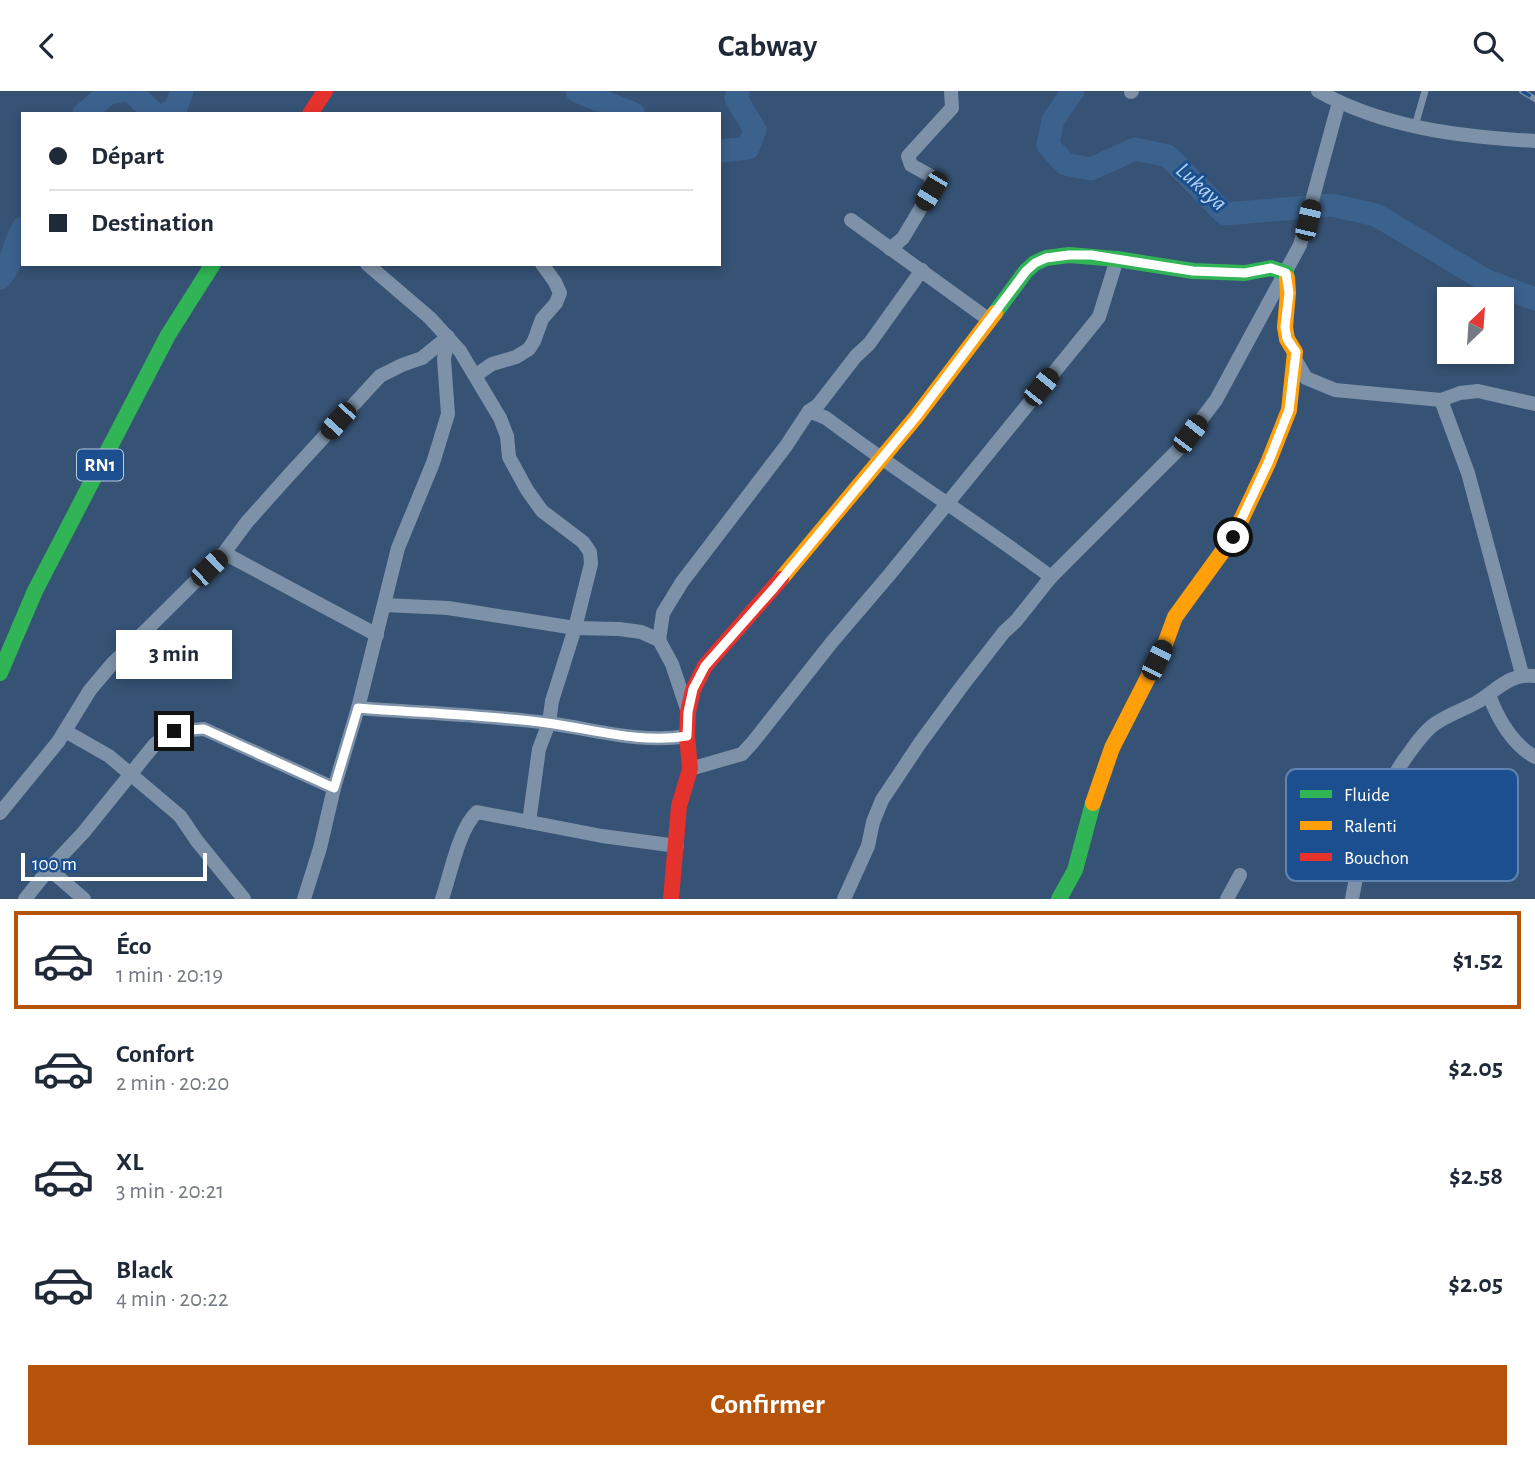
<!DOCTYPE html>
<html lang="fr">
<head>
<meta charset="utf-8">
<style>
	:root { --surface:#fff; --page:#f2f2f3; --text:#1f2937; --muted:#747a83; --line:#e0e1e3; --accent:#b45309 }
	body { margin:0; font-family:"Alegreya Sans",sans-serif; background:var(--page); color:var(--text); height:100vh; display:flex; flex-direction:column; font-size:26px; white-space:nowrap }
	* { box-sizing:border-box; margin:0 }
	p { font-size:23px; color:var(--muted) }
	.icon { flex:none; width:38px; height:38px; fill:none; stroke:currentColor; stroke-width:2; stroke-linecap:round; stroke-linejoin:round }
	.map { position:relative; height:808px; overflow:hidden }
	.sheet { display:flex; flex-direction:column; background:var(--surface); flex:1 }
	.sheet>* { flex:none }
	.guide { position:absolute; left:21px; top:21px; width:700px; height:154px; border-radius:0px; box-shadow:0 4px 10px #0003; display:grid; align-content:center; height:154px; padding:0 28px; background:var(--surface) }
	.needle { width:46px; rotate:25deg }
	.buttons { position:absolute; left:1437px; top:196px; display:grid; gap:14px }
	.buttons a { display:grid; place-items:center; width:77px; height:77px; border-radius:0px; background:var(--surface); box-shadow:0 4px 10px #0003; font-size:35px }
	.scale { position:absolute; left:21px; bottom:18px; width:186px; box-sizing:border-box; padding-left:7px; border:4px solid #fff; border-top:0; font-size:19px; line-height:24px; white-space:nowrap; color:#fff; -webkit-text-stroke:5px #1b4f8f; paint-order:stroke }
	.end { position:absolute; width:32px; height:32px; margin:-16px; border:9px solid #fff; background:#111; box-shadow:0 0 0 4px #111 }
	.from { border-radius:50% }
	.bubble { position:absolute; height:49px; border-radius:0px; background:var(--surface); box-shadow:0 4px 10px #0003; font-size:23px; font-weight:700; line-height:49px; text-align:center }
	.car { position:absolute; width:21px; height:42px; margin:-21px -10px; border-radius:9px; box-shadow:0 0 5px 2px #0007; background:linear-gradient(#222 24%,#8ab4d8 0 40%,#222 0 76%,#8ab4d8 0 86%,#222 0) }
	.guide b { display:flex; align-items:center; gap:24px; height:66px; font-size:26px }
	.guide b+b { border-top:2px solid var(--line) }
	.guide i { width:18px; height:18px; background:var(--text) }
	ul { padding:12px 0 0; list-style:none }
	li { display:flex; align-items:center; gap:21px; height:98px; margin:0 14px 10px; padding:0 14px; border:4px solid transparent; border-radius:0px }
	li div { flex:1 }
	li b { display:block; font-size:26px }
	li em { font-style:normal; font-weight:700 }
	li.on { border-color:var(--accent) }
	li>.icon { width:63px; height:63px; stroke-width:1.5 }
	.action { display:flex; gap:14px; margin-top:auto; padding:14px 28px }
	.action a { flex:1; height:80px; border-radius:0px; background:var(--accent); color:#fff; font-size:28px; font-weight:700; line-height:80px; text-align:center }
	header { display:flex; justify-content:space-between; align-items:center; height:91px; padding:0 28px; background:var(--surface); font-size:32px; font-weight:700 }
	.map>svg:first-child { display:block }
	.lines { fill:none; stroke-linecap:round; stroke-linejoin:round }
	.river { stroke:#3b618d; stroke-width:23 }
	.lane { stroke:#7d92a8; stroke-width:7 }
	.street { stroke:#7d92a8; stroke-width:14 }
	.fast { stroke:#30b455; stroke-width:16 }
	.slow { stroke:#ff9f0a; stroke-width:16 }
	.jam { stroke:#e5322d; stroke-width:16 }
	.rail-casing { stroke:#7e92a7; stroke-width:6 }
	.rail { stroke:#1b4f8f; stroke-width:3.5; stroke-dasharray:10; stroke-linecap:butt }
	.route { stroke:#fff; stroke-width:9 }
	.labels { text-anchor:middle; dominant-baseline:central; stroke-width:6; stroke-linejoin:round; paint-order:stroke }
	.shield { fill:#1b4f8f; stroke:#bbcadd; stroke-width:2 }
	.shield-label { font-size:19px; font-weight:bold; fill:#fff }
	.water-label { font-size:23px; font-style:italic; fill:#b5d3f5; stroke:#1b4f8f }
	.key { fill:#1b4f8f; stroke:#5f84b1; stroke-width:2 }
	.key-label { font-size:19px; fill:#fff }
</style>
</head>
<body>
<header><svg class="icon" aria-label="back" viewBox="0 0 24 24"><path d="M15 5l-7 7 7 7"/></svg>Cabway<svg class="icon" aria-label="search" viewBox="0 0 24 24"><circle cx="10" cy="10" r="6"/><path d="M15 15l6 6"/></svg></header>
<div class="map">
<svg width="1535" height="808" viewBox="0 0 1535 808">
	<rect width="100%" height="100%" fill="#365274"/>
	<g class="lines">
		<g class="river">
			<polyline points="131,0 155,23"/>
			<polyline points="577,0 634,23"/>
			<polyline points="1073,0 1053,29 1048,54 1065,73 1091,78 1135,58 1168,65 1225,123 1332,114 1376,124 1485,189 1535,208"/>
			<polyline points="84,23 107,3 121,0"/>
			<polyline points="166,23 175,19 182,0"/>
			<polyline points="719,60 748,57 755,39 736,7 738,0"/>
			<path d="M 0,187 C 13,172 13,153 23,137"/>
		</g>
		<polyline class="lane" points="1415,35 1425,0"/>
		<g class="street">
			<path d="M 1318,0 C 1384,37 1462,46 1535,50"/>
			<polyline points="1131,1 1132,0"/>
			<polyline points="851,129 988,228"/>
			<polyline points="890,158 903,147 931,100 932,90 929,84 911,74 908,65 952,17 951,0"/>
			<polyline points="367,173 430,227 460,260 500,327 507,345 509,366 527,399 542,420 583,451 590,461 591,473 575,537 552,610 549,632 539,658 529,731"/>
			<polyline points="1295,268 1306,287 1335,299 1441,309 1460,302 1478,300 1535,313"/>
			<polyline points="476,284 492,273 516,266 529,258 534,250 542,228 556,212 560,202 555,191 542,173"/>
			<polyline points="1441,309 1468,382 1522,583"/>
			<path d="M 809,320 L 826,327 C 900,383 978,431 1051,486"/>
			<polyline points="224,462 377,544"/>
			<polyline points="384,514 448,517 575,537 619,538 641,541 659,549 672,573 688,621"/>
			<polyline points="659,549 663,522 682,491 786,355 809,320 818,314 856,265 869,253 922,179"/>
			<path d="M 1489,604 C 1498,628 1512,653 1535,666"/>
			<path d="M 358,617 C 421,622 485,624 547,632 C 594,638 640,653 687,645"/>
			<polyline points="65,640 109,665 180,725 197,750 244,808"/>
			<polyline points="690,678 742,663 753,651 832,551 890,483 1099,226 1117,168"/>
			<polyline points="0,722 58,651 90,599 112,573 224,462 247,431 289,384 380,285 402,274 422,267 448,246"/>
			<polyline points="49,778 84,808"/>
			<polyline points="25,808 49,778 83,742 155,653 174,640 204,638 334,697"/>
			<polyline points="304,808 320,757 334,697 358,617 398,457 433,372 448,323 444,268 448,246"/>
			<path d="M 442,808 C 450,785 459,737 477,721 L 602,745 L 677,755"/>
			<polyline points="844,808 868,755 873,731 882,709 920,652 962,595 1004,541 1016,530 1051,486 1177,360 1216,309 1300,154 1339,11"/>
			<polyline points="1227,808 1240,784"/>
			<path d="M 1352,808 C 1361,755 1374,713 1404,669 C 1413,657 1420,645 1432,635 C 1446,624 1464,619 1479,610 C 1498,598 1510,582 1535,585"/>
		</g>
		<g class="fast">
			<polyline points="995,222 1026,180 1035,172 1046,167 1069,164 1117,168 1193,180 1245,182 1271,177 1286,182 1287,187"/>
			<polyline points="0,582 35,500 168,244 213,173"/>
			<polyline points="1059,808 1075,779 1093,712"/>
		</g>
		<g class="slow">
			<polyline points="781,488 916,326 995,222"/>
			<polyline points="1093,712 1112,657 1165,553 1175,526 1233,446 1268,372 1289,319 1295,261 1287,248 1285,236 1288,202 1287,187"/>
		</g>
		<g class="jam">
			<polyline points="310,23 325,0"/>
			<polyline points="671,808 679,715 690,678 687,645 688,621 693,599 705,575 781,488"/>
		</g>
		<g class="rail-casing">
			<polyline id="rail" points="1522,0 1535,8"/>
		</g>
		<use href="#rail" class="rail"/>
	</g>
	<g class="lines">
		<path class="route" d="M 174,640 L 204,638 L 334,697 L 358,617 C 421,622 485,624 547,632 C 593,638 640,653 687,645 L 688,621 L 693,598 L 705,575 L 774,497 L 916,326 L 1026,180 L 1035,172 L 1046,167 L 1069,164 L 1091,164 L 1193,180 L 1245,182 L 1271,177 L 1286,182 L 1289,202 L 1285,236 L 1287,248 L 1296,261 L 1289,319 L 1268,372 L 1233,446"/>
	</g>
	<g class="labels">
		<rect class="shield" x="77" y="358.5" width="46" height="31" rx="5"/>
		<g class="shield-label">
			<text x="100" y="374">RN1</text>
		</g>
		<g class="water-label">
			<text transform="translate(1201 96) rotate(42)">Lukaya</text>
		</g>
	</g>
	<rect x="1286" y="678" width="232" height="112" rx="10" class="key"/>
	<rect x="1300" y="699" width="32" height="8" fill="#30b455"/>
	<rect x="1300" y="730" width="32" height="9" fill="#ff9f0a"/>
	<rect x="1300" y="762" width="32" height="8" fill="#e5322d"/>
	<g class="key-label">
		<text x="1344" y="710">Fluide</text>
		<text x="1344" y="741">Ralenti</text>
		<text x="1344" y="773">Bouchon</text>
	</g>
</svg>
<div class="buttons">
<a><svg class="needle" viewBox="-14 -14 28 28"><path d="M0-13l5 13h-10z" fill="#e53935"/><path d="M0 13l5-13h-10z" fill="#747a83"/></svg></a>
</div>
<div class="scale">100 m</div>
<i class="end from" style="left:1233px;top:446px"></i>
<i class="end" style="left:174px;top:640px"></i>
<div class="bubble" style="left:116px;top:539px;width:116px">3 min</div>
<i class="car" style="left:931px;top:100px;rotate:211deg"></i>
<i class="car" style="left:1308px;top:129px;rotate:13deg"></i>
<i class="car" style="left:1041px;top:296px;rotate:39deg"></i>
<i class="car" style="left:338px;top:330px;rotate:222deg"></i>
<i class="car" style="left:1190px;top:343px;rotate:37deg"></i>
<i class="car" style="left:209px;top:477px;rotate:46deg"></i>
<i class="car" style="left:1157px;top:569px;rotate:26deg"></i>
<div class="guide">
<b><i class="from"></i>Départ</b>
<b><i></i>Destination</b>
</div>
</div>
<section class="sheet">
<ul>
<li class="on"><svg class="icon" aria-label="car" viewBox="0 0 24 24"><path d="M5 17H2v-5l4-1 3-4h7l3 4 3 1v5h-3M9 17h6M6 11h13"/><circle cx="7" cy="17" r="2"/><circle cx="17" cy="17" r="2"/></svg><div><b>Éco</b><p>1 min · 20:19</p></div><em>$1.52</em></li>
<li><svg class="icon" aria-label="car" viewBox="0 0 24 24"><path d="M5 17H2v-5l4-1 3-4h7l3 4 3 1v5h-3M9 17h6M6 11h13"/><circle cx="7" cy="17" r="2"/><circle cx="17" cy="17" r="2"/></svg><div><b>Confort</b><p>2 min · 20:20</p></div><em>$2.05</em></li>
<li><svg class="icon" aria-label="car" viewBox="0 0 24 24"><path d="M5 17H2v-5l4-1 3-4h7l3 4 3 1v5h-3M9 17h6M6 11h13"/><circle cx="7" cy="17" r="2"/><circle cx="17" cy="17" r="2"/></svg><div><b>XL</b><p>3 min · 20:21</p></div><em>$2.58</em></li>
<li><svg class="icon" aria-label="car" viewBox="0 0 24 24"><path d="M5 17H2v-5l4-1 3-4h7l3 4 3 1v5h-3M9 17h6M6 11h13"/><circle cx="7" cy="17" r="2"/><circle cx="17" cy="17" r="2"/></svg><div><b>Black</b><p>4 min · 20:22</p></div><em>$2.05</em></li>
</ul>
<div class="action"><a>Confirmer</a></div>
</section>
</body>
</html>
